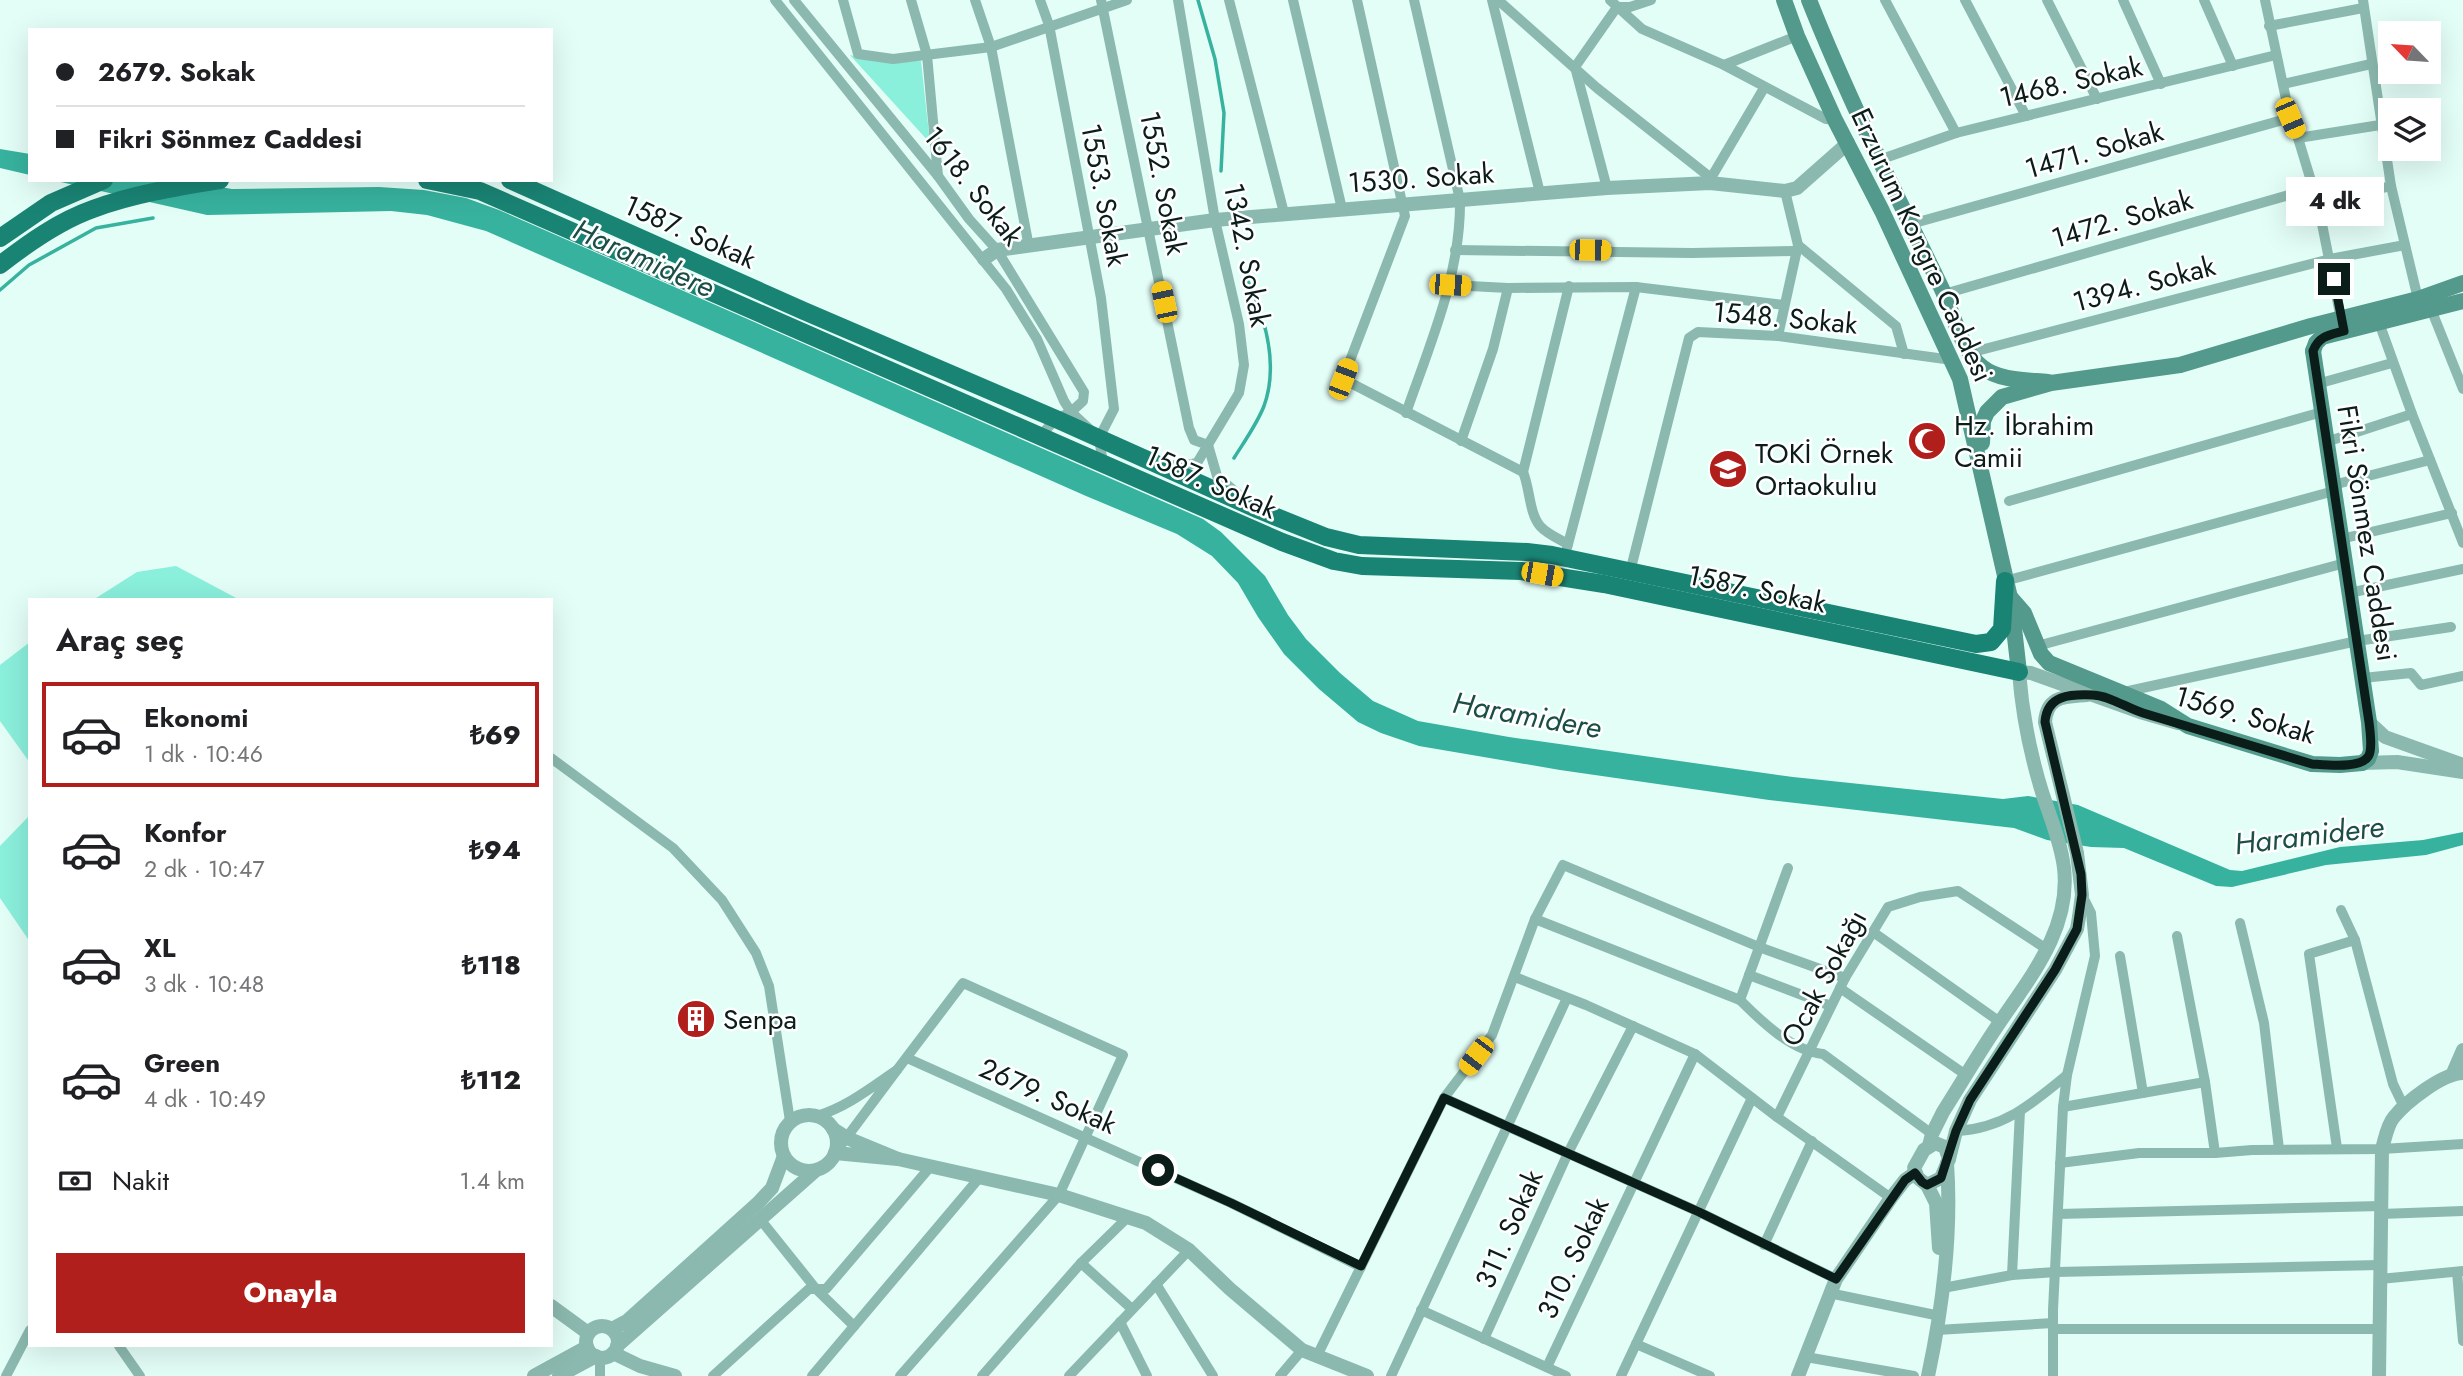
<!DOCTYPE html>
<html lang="tr">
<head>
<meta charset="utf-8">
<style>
	:root { --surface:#fff; --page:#f6f6f6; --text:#202124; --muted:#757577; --line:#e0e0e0; --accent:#b01f1c }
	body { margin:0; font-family:Jost,sans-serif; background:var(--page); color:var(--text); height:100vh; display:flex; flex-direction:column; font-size:26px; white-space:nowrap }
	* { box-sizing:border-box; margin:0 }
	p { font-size:23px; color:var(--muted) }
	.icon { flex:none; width:38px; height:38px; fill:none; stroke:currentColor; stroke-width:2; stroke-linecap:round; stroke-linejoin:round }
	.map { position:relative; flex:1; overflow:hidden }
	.details { position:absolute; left:28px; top:598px; width:525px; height:749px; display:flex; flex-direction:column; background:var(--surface); border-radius:0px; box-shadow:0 7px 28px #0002 }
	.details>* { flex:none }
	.hud { position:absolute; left:28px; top:28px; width:525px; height:154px; border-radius:0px; box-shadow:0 7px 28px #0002; display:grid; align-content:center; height:154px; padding:0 28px; background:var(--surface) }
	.needle { width:46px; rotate:295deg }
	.buttons { position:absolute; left:2378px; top:21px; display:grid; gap:14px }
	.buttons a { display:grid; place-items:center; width:63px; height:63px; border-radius:0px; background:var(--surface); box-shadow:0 7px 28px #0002; font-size:35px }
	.end { position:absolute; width:32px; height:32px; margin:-16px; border:9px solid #0b1d19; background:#fff; box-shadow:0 0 0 4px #fff }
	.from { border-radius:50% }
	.bubble { position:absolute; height:49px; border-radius:0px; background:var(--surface); box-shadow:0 7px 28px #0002; font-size:23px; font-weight:800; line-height:49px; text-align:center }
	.car { position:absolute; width:21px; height:42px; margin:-21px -10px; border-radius:9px; box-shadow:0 0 5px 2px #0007; background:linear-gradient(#f5c518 24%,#345 0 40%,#f5c518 0 76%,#345 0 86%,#f5c518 0) }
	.hud b { display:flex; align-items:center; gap:24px; height:66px; font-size:26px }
	.hud b+b { border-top:2px solid var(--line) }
	.hud i { width:18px; height:18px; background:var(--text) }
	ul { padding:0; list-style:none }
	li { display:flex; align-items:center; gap:21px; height:105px; margin:0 14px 10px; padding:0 14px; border:4px solid transparent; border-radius:0px }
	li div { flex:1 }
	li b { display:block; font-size:26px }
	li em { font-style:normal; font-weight:800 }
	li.selected { border-color:var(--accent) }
	li>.icon { width:63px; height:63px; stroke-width:1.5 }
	h2 { padding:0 28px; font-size:32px; line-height:84px }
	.pay { display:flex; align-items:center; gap:18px; height:77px; padding:0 28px; font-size:26px }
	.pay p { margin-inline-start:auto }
	.primary-button { display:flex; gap:14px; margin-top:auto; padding:14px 28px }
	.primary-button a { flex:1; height:80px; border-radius:0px; background:var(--accent); color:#fff; font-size:28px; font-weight:800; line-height:80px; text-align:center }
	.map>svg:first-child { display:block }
	.green { fill:#8aefdb }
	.water { fill:#37b29e }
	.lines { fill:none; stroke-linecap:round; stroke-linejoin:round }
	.stream { stroke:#37b29e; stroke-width:3.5 }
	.minor { stroke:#8cb9af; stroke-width:10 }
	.tertiary { stroke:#8cb9af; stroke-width:14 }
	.secondary { stroke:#539a8c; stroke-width:16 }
	.primary { stroke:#1a8474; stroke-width:18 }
	.route { stroke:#0b1d19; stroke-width:9 }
	.labels { text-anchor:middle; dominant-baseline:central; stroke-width:5; stroke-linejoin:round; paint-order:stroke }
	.street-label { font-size:28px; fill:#0b1d19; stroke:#fff }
	.poi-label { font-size:28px; fill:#0b1d19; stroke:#fff; text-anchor:start }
	.water-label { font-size:30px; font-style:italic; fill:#1b4e45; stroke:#fff }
</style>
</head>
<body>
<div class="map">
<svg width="2463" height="1376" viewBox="0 0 2463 1376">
	<rect width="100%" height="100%" fill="#e3fef7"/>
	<g class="green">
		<polygon points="850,55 881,62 921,61 930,143"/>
		<polygon points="176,566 240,600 93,600 137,572"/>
		<polygon points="30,642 30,763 0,721 0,665"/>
		<polygon points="30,815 30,942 0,898 0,846"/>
	</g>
	<g class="water">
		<polygon points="0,149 30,154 30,175 0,168"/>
		<polygon points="52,180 182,180 232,189 379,187 424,190 466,198 499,210 1203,519 1221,532 1265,576 1288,615 1306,639 1340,673 1373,701 1418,721 1509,737 1793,777 2003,799 2028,796 2078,805 2230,870 2242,871 2340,847 2423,840 2463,832 2463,845 2426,855 2326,865 2232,887 2216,886 2124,848 2091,847 2047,840 2014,828 1769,800 1560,770 1419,746 1381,733 1358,722 1319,689 1284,654 1258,617 1238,583 1212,556 1177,534 1086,496 486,231 427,215 391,211 207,215"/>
	</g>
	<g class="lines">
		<g class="stream">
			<polyline points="1198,0 1215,59 1224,113 1221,171"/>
			<polyline points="0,290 29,265 96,228 153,218"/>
			<path d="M 1234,458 C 1244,442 1257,424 1264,406 C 1281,359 1262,307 1240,265"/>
		</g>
		<g class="minor">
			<polyline points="775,0 1006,289 1037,339 1064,401 1071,412 1099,438 1103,463"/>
			<polyline points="794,0 938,176 969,219 997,250 1084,392 1083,401 1071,412 1056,419 1040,436"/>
			<polyline points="843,0 858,54 893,59 991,47 1127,0"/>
			<polyline points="911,0 927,55 938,176"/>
			<polyline points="975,0 991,47 1029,247"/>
			<polyline points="1040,0 1049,25 1101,298 1114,409 1099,438"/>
			<polyline points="1101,0 1189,428 1194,440 1208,445"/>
			<polyline points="1229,0 1284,213"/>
			<polyline points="1293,0 1342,209"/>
			<path d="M 1357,0 L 1405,216 L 1343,379 L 1523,472 C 1530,488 1529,513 1540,526 C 1547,534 1559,539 1568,544"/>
			<polyline points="1492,0 1540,193"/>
			<polyline points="1498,0 1597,88 1711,178 1710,183"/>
			<polyline points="1610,0 1642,29 1724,65 1826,119 1835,120"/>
			<polyline points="1885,0 1956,133"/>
			<polyline points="1965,0 2026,116"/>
			<polyline points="2047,0 2097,99"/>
			<polyline points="2123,0 2161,84"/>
			<polyline points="2204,0 2233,66"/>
			<polyline points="2265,0 2290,118 2298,138 2318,204 2342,324"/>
			<polyline points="2363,0 2391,186 2418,299"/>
			<polyline points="2269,26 2363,8"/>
			<polyline points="1724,65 1797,36"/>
			<polyline points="2283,84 2371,64"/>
			<polyline points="2298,138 2380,125"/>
			<polyline points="1879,160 1956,133 2276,55"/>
			<polyline points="1711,178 1764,88"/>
			<polyline points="1607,188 1575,67 1617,7 1630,7 1651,0"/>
			<polyline points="2318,204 2391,186"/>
			<polyline points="1911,224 2290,118"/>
			<polyline points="1798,245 1896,326 1904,354"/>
			<polyline points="1455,250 1692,253 1795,251"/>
			<polyline points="1450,285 1508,288 1636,287 1784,305"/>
			<polyline points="1944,294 2313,188"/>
			<polyline points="2431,309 2463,389"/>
			<polyline points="2377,317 2412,414 2463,543"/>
			<polyline points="1778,336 1798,245 1785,191"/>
			<polyline points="1969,353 2330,259 2405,245"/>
			<polyline points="2317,384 2392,363"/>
			<path d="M 1406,413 C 1430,344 1461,274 1460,200 L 1414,0"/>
			<polyline points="1461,441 1493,349 1508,288"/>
			<polyline points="2326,442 2412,414"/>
			<polyline points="1208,445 1217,476 1238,494"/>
			<polyline points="1170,465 1181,466 1197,463 1239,393 1244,365 1239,324 1215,220 1178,0"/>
			<polyline points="1523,472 1569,286"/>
			<polyline points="2333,485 2430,460"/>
			<polyline points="2009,501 2322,412"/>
			<polyline points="2341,539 2452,513"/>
			<polyline points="1567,548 1636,287"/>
			<polyline points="1630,572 1689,338 1698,332 1778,336 1952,360"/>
			<polyline points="2005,581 2334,491"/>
			<polyline points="2349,593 2463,569"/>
			<polyline points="2037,646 2345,563"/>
			<polyline points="2363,678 2411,673 2421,685 2463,676"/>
			<polyline points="2124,692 2357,641 2451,627"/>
			<polyline points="551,758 673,848 722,900 756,953 769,986 790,1121"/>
			<path d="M 1788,868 L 1740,1000 C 1762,1022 1792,1051 1823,1054 L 1932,1134"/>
			<polyline points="2341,910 2355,940 2393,1084 2404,1107"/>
			<polyline points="1535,919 1740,1000"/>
			<polyline points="2240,923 2264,1023 2279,1149"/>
			<polyline points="1873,932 2000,1022"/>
			<polyline points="2177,936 2205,1082 2215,1153"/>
			<polyline points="2120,956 2143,1093"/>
			<polyline points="1749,975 1831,1006"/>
			<polyline points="1515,977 1586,1005 1695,1054 1777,1117 1891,1198"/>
			<polyline points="1840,988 1966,1075"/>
			<polyline points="907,1058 1231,1203 1361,1267"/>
			<polyline points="897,1070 963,983 1123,1055 1059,1195 900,1376"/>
			<polyline points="1444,1098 1699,1212 1836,1279"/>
			<polyline points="2063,1107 2205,1082"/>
			<path d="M 817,1116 C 847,1107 872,1087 897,1070 L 835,1153"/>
			<polyline points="1777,1117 1845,978 1888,907 1920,897 1958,891 2048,950"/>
			<path d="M 1956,1131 C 2003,1129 2032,1104 2067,1075"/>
			<polyline points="2337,1148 2309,954 2355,940"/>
			<polyline points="2060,1163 2139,1153 2215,1153 2252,1150 2382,1149 2463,1144"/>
			<polyline points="2058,1214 2381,1206"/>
			<polyline points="2381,1214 2463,1211"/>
			<polyline points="760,1219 816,1289 854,1326"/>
			<polyline points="1764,1245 1812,1141"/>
			<polyline points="1081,1263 1132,1309"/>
			<polyline points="2457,1272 2463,1341"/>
			<polyline points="2012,1275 2020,1111"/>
			<polyline points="2380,1279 2463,1271"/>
			<polyline points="1156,1284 1213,1376"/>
			<polyline points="1943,1288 2012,1275 2056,1272 2380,1265"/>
			<polyline points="1829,1293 1940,1316"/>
			<polyline points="1421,1310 1566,1376"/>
			<polyline points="1120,1322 1147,1376"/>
			<polyline points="2053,1329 2379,1329"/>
			<polyline points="1937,1330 2053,1323"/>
			<polyline points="1484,1339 1568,1153 1633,1026"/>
			<polyline points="1636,1344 1710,1376"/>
			<polyline points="119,1346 140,1376"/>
			<polyline points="1317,1356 1444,1098 1492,1035 1535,919 1563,865 1759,947 1845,978"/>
			<polyline points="600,1357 600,1376"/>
			<polyline points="1806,1357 1914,1376"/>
			<polyline points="1547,1367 1695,1054"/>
			<polyline points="6,1376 30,1330"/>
			<polyline points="713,1376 809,1289 826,1289 931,1166"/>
			<polyline points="812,1376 980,1177"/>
			<polyline points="982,1376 1081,1263 1128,1217"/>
			<polyline points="1069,1376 1189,1250"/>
			<polyline points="1280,1376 1302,1350"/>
			<polyline points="1391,1376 1567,998"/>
			<polyline points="1621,1376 1752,1098"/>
			<polyline points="2053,1376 2053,1310 2063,1107 2067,1075 2095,956 2091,913 2082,895"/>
		</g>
		<g class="tertiary">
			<polyline points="984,259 997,250 1215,220 1607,188 1710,183 1785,191 1797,188 1848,143"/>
			<polyline points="2369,722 2385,737 2463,765"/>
			<polyline points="2362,763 2397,762 2463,772"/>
			<polyline points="2453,1073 2463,1050"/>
			<circle cx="809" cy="1143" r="28"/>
			<polyline points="833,1129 847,1138 898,1159 835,1153"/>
			<polygon points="1935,1143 1945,1147 1949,1159 1941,1178 1927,1185 1918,1178 1914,1168 1924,1150"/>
			<path d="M 1929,1146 L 1932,1134 L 1943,1112 C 1962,1082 1980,1051 2000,1022 C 2031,976 2071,928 2064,868 C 2061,842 2050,817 2042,792 C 2030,753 2022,712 2019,672 L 2031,673 L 2140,712 L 2178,723"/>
			<polyline points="898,1159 1059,1195 1146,1223 1189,1250 1230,1289 1302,1350 1367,1376"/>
			<path d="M 1949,1159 L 1956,1131 L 1970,1100 L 2055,970 L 2077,929 L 2079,917 L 2082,895 L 2077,853 L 2045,722 C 2047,695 2065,697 2087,695"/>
			<polyline points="1927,1185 1936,1203 1939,1248"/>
			<polyline points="551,1306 588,1333"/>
			<circle cx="602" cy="1342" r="16"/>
			<polyline points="612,1329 627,1321 758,1203 772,1188 784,1156"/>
			<polyline points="617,1346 815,1171"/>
			<polyline points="613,1353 640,1366 675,1376"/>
			<polyline points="534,1376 587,1347"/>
			<polyline points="559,1376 596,1356"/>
			<polyline points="1798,1376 1836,1279 1891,1198 1905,1180 1915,1173"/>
			<path d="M 1928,1376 C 1943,1306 1952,1234 1947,1163"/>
			<path d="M 2379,1376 L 2382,1149 C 2385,1139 2387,1125 2394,1117 C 2406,1102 2443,1073 2463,1073"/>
		</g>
		<g class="secondary">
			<polyline points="1784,0 1797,36 1835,120 1882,211 1960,379 2011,602 2019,672"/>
			<path d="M 1809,0 C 1848,98 1895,192 1941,287 C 1952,310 1962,352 1982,367 C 1999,381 2027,380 2048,382"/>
			<polyline points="2313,351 2316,343 2322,337 2463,301"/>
			<polyline points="1982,443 1983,421 1987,412 2002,397 2051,383 2180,365 2311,326 2418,299 2463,283"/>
			<polyline points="2010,597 2024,613 2041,654 2049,663 2161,709 2188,726 2312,764 2340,765 2362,763 2368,759 2371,751 2369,722 2313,351"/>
		</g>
		<g class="primary">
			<polyline points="427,180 480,191 1282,542 1334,561 1362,566 1521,571 1604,584 2019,672"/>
			<polyline points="510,180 804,311 1056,419 1259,510 1326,537 1359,545 1527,552 1552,555 1976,644 1991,642 2002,629 2005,581"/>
			<polyline points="0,238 51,203 104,180"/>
			<path d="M 0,265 C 28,243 59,221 93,209 C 133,194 177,187 220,180"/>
		</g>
	</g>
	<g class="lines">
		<path class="route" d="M 1158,1170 L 1231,1203 L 1361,1266 L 1444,1098 L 1699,1212 L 1836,1279 L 1905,1180 L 1915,1173 L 1922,1182 L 1927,1185 L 1941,1178 L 1956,1131 L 1970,1100 L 2055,970 L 2077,929 L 2082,895 L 2081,874 L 2045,722 C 2047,695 2070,694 2093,695 C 2110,696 2127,708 2143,713 C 2200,730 2256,747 2312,764 C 2327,765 2367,770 2370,752 C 2372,743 2370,731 2369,722 L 2313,351 C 2319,336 2329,335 2344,331 L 2334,279"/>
	</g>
	<defs>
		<g id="mosque-disc" transform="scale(2.0125)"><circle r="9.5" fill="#b01f1c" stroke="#fff"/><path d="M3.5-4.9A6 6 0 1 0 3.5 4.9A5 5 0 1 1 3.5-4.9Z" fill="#fff"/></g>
		<g id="school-disc" transform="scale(2.0125)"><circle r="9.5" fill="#b01f1c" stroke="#fff"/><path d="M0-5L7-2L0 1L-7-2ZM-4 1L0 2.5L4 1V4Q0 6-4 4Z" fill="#fff"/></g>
		<g id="building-disc" transform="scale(2.0125)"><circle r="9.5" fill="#b01f1c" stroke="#fff"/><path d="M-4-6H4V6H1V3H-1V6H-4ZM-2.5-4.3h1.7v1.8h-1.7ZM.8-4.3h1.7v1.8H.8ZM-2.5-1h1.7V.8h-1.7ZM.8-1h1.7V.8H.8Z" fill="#fff"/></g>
	</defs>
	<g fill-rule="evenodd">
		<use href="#mosque-disc" x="1927" y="441"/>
		<use href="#school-disc" x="1728" y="469"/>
		<use href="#building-disc" x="696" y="1019"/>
	</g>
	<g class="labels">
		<g class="street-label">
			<text transform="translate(2071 82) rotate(-13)">1468. Sokak</text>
			<text transform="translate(2094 150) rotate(-16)">1471. Sokak</text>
			<text transform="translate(1421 178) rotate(-4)">1530. Sokak</text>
			<text transform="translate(1163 183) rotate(79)">1552. Sokak</text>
			<text transform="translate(973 186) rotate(52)">1618. Sokak</text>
			<text transform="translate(1104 195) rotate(79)">1553. Sokak</text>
			<text transform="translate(2122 219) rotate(-16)">1472. Sokak</text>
			<text transform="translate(690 232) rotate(24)">1587. Sokak</text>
			<text transform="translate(1922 245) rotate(65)">Erzurum Kongre Caddesi</text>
			<text transform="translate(1247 255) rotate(79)">1342. Sokak</text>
			<text transform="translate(2144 284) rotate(-15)">1394. Sokak</text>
			<text transform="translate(1785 318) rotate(5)">1548. Sokak</text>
			<text transform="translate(1211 482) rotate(24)">1587. Sokak</text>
			<text transform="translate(2367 533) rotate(81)">Fikri Sönmez Caddesi</text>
			<text transform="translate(1757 589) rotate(12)">1587. Sokak</text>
			<text transform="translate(2245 715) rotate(16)">1569. Sokak</text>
			<text transform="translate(1824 978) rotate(-62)">Ocak Sokağı</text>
			<text transform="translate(1048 1096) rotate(24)">2679. Sokak</text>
			<text transform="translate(1509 1229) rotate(-66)">311. Sokak</text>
			<text transform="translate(1573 1258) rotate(-65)">310. Sokak</text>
		</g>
		<g class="poi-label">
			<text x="1954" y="425">Hz. İbrahim<tspan x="1954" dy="32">Camii</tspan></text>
			<text x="1755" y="453">TOKİ Örnek<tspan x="1755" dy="32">Ortaokulıu</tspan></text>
			<text x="723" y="1019">Senpa</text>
		</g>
		<g class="water-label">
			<text transform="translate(644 258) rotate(24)">Haramidere</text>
			<text transform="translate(1527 715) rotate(10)">Haramidere</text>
			<text transform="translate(2309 835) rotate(-7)">Haramidere</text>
		</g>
	</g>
</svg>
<div class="buttons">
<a><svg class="needle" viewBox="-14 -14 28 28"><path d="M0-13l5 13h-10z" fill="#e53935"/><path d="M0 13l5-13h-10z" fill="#757577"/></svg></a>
<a><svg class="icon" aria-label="layers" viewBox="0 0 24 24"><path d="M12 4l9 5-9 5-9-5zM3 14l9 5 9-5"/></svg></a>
</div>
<i class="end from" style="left:1158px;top:1170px"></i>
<i class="end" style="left:2334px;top:279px"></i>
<div class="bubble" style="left:2286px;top:177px;width:98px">4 dk</div>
<i class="car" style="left:2290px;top:118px;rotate:157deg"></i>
<i class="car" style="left:1590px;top:250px;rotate:91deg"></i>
<i class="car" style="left:1450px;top:285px;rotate:93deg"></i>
<i class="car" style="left:1164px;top:302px;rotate:348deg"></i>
<i class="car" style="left:1343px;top:379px;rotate:21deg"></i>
<i class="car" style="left:1542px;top:574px;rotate:100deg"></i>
<i class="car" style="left:1476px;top:1056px;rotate:217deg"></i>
<div class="hud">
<b><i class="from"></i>2679. Sokak</b>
<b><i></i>Fikri Sönmez Caddesi</b>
</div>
<section class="details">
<h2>Araç seç</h2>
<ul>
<li class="selected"><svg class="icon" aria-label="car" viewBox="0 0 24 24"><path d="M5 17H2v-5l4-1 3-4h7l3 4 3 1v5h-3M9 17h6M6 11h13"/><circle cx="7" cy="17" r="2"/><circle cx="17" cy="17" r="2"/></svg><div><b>Ekonomi</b><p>1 dk · 10:46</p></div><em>₺69</em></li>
<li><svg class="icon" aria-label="car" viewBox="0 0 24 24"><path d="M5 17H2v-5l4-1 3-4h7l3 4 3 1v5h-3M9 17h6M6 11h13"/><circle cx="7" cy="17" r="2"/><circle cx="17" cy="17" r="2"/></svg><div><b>Konfor</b><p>2 dk · 10:47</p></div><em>₺94</em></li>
<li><svg class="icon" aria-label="car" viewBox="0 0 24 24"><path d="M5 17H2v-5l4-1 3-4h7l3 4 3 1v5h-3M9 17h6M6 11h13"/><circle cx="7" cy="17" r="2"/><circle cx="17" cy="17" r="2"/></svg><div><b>XL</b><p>3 dk · 10:48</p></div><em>₺118</em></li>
<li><svg class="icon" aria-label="car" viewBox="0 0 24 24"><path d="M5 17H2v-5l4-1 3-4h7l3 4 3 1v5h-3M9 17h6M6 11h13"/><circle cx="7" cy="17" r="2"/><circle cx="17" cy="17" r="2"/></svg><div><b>Green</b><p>4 dk · 10:49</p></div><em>₺112</em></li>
</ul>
<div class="pay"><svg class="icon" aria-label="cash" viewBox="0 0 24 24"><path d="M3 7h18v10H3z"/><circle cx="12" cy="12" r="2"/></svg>Nakit<p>1.4 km</p></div>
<div class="primary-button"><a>Onayla</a></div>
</section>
</div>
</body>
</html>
